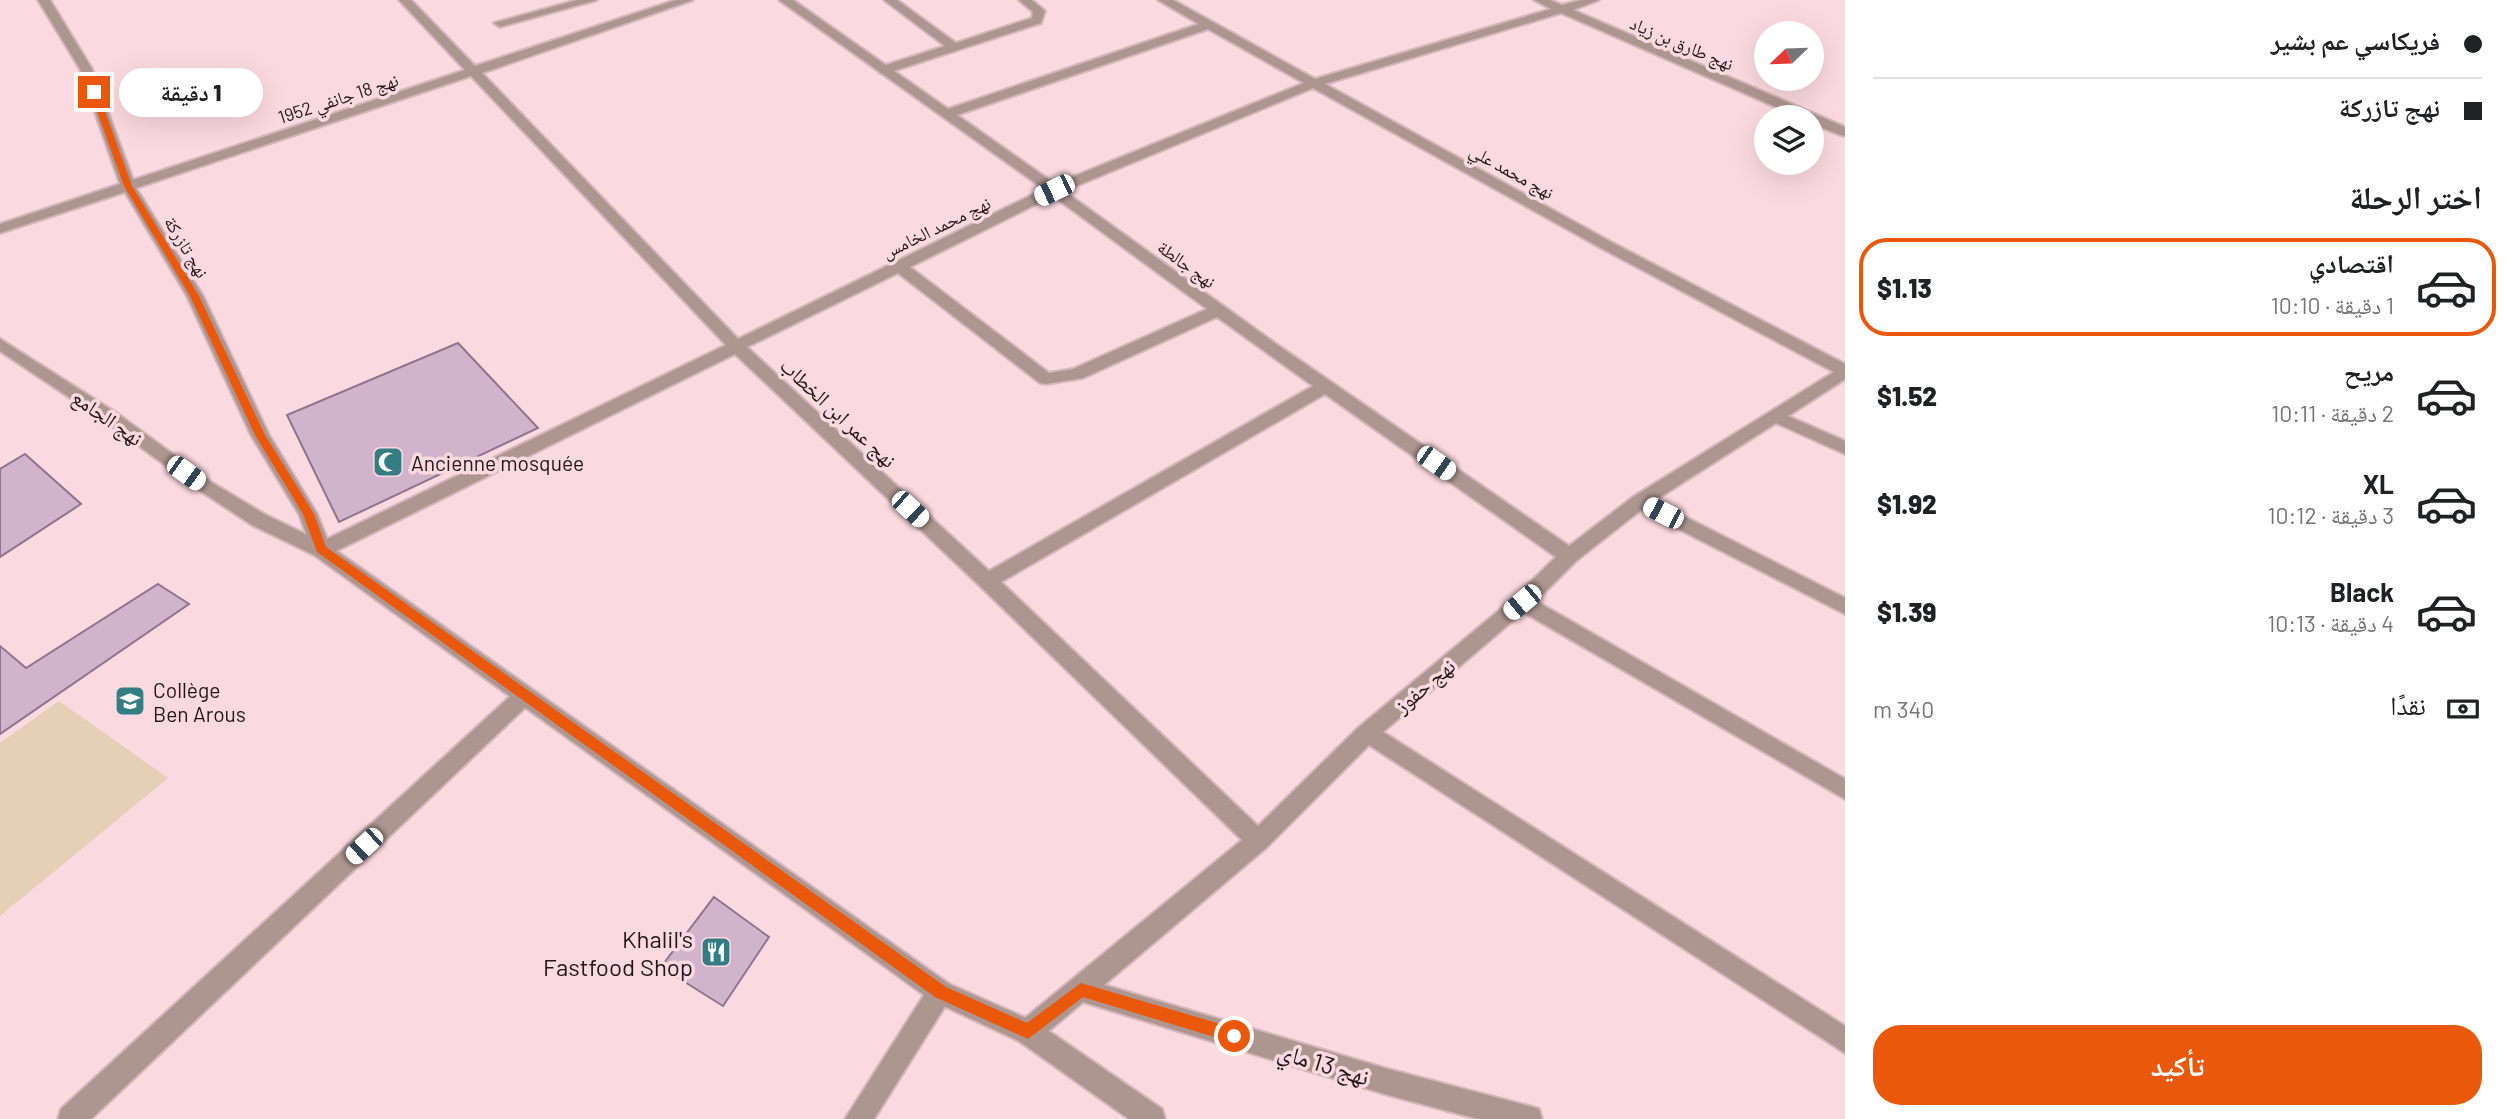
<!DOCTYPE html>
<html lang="ar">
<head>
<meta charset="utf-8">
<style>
	:root { --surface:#fff; --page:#f2f2f2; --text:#202124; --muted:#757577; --line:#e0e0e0; --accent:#ea580c }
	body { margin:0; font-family:Barlow,"Noto Naskh Arabic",sans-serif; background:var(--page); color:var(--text); direction:rtl; height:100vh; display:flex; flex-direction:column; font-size:26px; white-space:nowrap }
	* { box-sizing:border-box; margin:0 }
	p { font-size:23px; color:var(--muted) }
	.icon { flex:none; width:38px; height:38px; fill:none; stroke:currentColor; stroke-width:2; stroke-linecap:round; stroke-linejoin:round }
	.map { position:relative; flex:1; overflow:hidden; direction:ltr }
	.details { display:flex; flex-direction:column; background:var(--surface); width:665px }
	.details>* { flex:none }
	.banner { display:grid; align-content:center; height:154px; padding:0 28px; background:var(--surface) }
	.needle { width:46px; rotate:247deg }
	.buttons { position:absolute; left:1754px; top:21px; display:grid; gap:14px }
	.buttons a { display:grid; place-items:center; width:70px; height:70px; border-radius:50%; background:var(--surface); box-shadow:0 7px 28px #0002; font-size:35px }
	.end { position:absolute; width:32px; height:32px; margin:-16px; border:9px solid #ea580c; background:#fff; box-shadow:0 0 0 4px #fff }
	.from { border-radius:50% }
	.bubble { position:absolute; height:49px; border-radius:24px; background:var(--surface); box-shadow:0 7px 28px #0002; font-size:23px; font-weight:800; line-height:49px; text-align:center; direction:rtl }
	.car { position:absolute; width:21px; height:42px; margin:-21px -10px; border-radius:9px; box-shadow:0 0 5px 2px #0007; background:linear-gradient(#fff 24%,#345 0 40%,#fff 0 76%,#345 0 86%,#fff 0) }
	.banner b { display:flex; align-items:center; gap:24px; height:66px; font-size:26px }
	.banner b+b { border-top:2px solid var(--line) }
	.banner i { width:18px; height:18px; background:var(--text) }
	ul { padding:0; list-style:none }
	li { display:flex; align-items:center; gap:21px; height:98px; margin:0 14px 10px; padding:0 14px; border:4px solid transparent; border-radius:28px }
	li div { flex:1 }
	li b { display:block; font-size:26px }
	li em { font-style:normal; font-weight:800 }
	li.on { border-color:var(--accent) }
	li>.icon { width:63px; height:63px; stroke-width:1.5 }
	h2 { padding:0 28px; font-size:32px; line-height:84px }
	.pay { display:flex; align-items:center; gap:18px; height:77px; padding:0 28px; font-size:26px }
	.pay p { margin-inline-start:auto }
	.button { display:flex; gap:14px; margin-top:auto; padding:14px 28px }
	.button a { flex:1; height:80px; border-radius:28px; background:var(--accent); color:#fff; font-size:28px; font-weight:800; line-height:80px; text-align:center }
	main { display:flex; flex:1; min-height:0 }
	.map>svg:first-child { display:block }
	.green { fill:#e5cfb6 }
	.building { fill:#d2b3cc; stroke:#90748b; stroke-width:2 }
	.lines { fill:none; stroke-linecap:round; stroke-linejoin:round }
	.service-casing { stroke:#d4b6bc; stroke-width:4 }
	.minor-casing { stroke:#d4b6bc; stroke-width:4 }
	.tertiary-casing { stroke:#d4b6bc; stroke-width:4 }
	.service { fill:#ad968f; fill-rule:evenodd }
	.minor { fill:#ad968f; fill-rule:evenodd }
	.tertiary { fill:#ad968f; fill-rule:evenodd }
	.route { fill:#ea580c }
	.labels { text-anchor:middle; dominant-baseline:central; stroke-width:7; stroke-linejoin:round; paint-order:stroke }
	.far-street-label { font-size:18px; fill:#231518; stroke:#fbd9e0 }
	.street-label { font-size:21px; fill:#231518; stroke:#fbd9e0 }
	.poi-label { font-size:21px; fill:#231518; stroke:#fbd9e0; text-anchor:start }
	.near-poi-label { font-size:24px; fill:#231518; stroke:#fbd9e0; text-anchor:end }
	.near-street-label { font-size:24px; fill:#231518; stroke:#fbd9e0 }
</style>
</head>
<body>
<main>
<section class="details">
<div class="banner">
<b><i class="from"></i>فريكاسي عم بشير</b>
<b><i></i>نهج تازركة</b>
</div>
<h2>اختر الرحلة</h2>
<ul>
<li class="on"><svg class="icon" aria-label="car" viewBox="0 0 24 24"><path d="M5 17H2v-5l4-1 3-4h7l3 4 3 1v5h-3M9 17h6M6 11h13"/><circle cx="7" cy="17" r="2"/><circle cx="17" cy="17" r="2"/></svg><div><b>اقتصادي</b><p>1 دقيقة · 10:10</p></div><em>$1.13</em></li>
<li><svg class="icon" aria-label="car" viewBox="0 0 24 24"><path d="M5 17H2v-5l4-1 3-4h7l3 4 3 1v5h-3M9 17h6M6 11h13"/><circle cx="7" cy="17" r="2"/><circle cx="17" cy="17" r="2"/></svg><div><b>مريح</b><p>2 دقيقة · 10:11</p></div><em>$1.52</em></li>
<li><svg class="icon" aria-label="car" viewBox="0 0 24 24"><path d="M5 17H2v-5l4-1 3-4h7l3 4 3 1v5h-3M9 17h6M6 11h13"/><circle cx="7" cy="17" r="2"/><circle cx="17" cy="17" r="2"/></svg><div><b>XL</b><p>3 دقيقة · 10:12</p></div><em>$1.92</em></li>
<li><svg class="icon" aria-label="car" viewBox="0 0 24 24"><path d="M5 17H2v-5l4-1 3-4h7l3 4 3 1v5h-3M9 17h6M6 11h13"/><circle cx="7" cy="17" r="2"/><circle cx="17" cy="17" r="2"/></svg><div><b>Black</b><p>4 دقيقة · 10:13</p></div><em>$1.39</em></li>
</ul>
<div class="pay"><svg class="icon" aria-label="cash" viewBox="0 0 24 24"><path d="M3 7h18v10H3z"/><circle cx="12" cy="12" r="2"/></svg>نقدًا<p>340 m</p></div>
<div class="button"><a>تأكيد</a></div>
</section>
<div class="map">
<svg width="1845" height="1119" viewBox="0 0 1845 1119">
	<rect width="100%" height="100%" fill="#fbd9e0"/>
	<polygon class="green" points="59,701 168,778 0,916 0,743"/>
	<g class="building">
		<polygon points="458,343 538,428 339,522 287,415"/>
		<polygon points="25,454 81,504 0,557 0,469"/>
		<polygon points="158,584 189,604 0,734 0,646 26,668"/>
		<polygon points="714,897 769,937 723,1006 661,967"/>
	</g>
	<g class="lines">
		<g class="service-casing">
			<g id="service">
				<polygon points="577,0 597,0 500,27 494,23"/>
				<polygon points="884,0 897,0 956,43 1032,18 1033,12 1019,0 1032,0 1045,11 1041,23 884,74 880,73 880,67 945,46"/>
			</g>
		</g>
		<g class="minor-casing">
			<g id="minor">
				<path d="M 38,0 L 50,0 L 92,69 L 133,180 L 465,70 L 399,0 L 411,0 L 475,66 L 676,0 L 693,0 L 482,73 L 738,339 L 1044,189 L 779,0 L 793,0 L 948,109 L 1199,24 L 1158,0 L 1173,0 L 1315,79 L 1551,9 L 1534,0 L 1550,0 L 1562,5 L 1581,0 L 1599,0 L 1573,10 L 1845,127 L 1845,136 L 1840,135 L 1811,123 L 1811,117 L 1799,117 L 1561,13 L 1325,84 L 1611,242 L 1845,364 L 1845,379 L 1788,416 L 1845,441 L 1845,454 L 1776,423 L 1654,501 L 1845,598 L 1845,614 L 1641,510 L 1576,561 L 1536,601 L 1845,779 L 1845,799 L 1523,612 L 1383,732 L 1845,1026 L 1845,1053 L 1369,745 L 1266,848 L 1104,985 L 1388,1069 L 1529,1106 L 1539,1109 L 1542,1119 L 1478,1119 L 1388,1095 L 1083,1002 L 1037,1041 L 1028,1044 L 1019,1041 L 1015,1032 L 1019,1023 L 1242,840 L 980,586 L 735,354 L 328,555 L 314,555 L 299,514 L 251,435 L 187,296 L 125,192 L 0,233 L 0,224 L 120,184 L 80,69 ZM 1208,29 L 1304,83 L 1055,184 L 957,115 ZM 471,76 L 726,345 L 327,539 L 317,514 L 269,435 L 203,296 L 136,188 ZM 1313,88 L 1601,248 L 1834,372 L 1633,497 L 1569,546 L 1279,346 L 1064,191 ZM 1053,196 L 1207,309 L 1073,369 L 1049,373 L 910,267 ZM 898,273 L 1040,383 L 1046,384 L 1083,378 L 1217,317 L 1313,386 L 989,571 L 747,347 ZM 1325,394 L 1556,557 L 1515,597 L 1359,727 L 1258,826 L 1001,582 Z"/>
				<polygon points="524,688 531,690 535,696 531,702 91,1119 58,1119 61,1109 517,690"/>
				<polygon points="940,980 949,984 953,992 949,1000 874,1119 845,1119 931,984"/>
			</g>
		</g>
		<g class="tertiary-casing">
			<polygon id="tertiary" points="0,339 118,414 211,482 266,515 328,545 949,984 1037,1023 1162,1109 1165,1119 1129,1119 1019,1041 931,1000 314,555 252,525 199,490 106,422 0,351"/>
		</g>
		<use href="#service" class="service"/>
		<use href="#minor" class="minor"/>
		<use href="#tertiary" class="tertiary"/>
	</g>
	<polygon class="route" points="94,90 98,92 132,186 199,296 265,435 314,514 326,547 946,987 1027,1023 1081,983 1234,1028 1240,1030 1242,1036 1240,1041 1234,1043 1083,997 1028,1039 935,997 317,552 303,514 255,435 190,296 124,186 90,92"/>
	<defs>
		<g id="mosque-square" transform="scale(1.575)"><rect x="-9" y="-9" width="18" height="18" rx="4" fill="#347d82" stroke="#fbd9e0"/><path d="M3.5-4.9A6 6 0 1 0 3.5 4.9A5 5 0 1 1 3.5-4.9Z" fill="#fff"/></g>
		<g id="school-square" transform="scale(1.575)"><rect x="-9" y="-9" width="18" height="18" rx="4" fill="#347d82" stroke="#fbd9e0"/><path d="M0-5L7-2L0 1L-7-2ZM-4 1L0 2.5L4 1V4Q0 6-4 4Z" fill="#fff"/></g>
		<g id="restaurant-square" transform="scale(1.575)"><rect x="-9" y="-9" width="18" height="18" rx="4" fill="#347d82" stroke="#fbd9e0"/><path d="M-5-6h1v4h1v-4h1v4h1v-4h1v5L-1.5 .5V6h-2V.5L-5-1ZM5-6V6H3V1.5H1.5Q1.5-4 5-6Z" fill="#fff"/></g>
	</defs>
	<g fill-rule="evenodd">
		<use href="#mosque-square" x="388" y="462"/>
		<use href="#school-square" x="130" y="701"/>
		<use href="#restaurant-square" x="716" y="952"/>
	</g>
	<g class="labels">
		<g class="far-street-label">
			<text transform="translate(1682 43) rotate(23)">نهج طارق بن زياد</text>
			<text transform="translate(338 98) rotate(-18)">نهج 18 جانفي 1952</text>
			<text transform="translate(1512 171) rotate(29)">نهج محمد علي</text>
			<text transform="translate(936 227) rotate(-26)">نهج محمد الخامس</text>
			<text transform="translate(187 247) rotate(59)">نهج تازركة</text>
			<text transform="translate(1187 264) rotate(36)">نهج جالطة</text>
		</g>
		<g class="street-label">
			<text transform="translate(839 412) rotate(43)">نهج عمر ابن الخطاب</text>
			<text transform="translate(108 417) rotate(35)">نهج الجامع</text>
			<text transform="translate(1424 685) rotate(-40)">نهج حفوز</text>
		</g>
		<g class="poi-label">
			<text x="411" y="462">Ancienne mosquée</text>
			<text x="153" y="689">Collège<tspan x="153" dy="24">Ben Arous</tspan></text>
		</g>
		<g class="near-poi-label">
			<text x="693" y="938">Khalil's<tspan x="693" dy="28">Fastfood Shop</tspan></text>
		</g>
		<g class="near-street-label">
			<text transform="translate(1324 1063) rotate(17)">نهج 13 ماي</text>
		</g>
	</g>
</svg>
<div class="buttons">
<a><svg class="needle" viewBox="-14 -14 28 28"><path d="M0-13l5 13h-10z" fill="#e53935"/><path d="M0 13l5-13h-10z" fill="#757577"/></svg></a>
<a><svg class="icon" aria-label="layers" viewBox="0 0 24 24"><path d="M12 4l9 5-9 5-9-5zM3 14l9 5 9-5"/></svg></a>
</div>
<i class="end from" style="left:1234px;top:1036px"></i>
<i class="end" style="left:94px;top:92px"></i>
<div class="bubble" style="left:119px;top:68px;width:144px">1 دقيقة</div>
<i class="car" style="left:1054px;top:190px;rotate:244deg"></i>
<i class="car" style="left:1436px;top:463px;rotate:125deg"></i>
<i class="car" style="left:186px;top:473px;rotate:126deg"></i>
<i class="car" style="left:910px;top:509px;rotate:133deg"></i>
<i class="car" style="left:1663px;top:513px;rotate:297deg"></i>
<i class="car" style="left:1522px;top:602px;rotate:230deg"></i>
<i class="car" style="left:364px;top:846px;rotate:227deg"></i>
</div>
</main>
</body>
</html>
